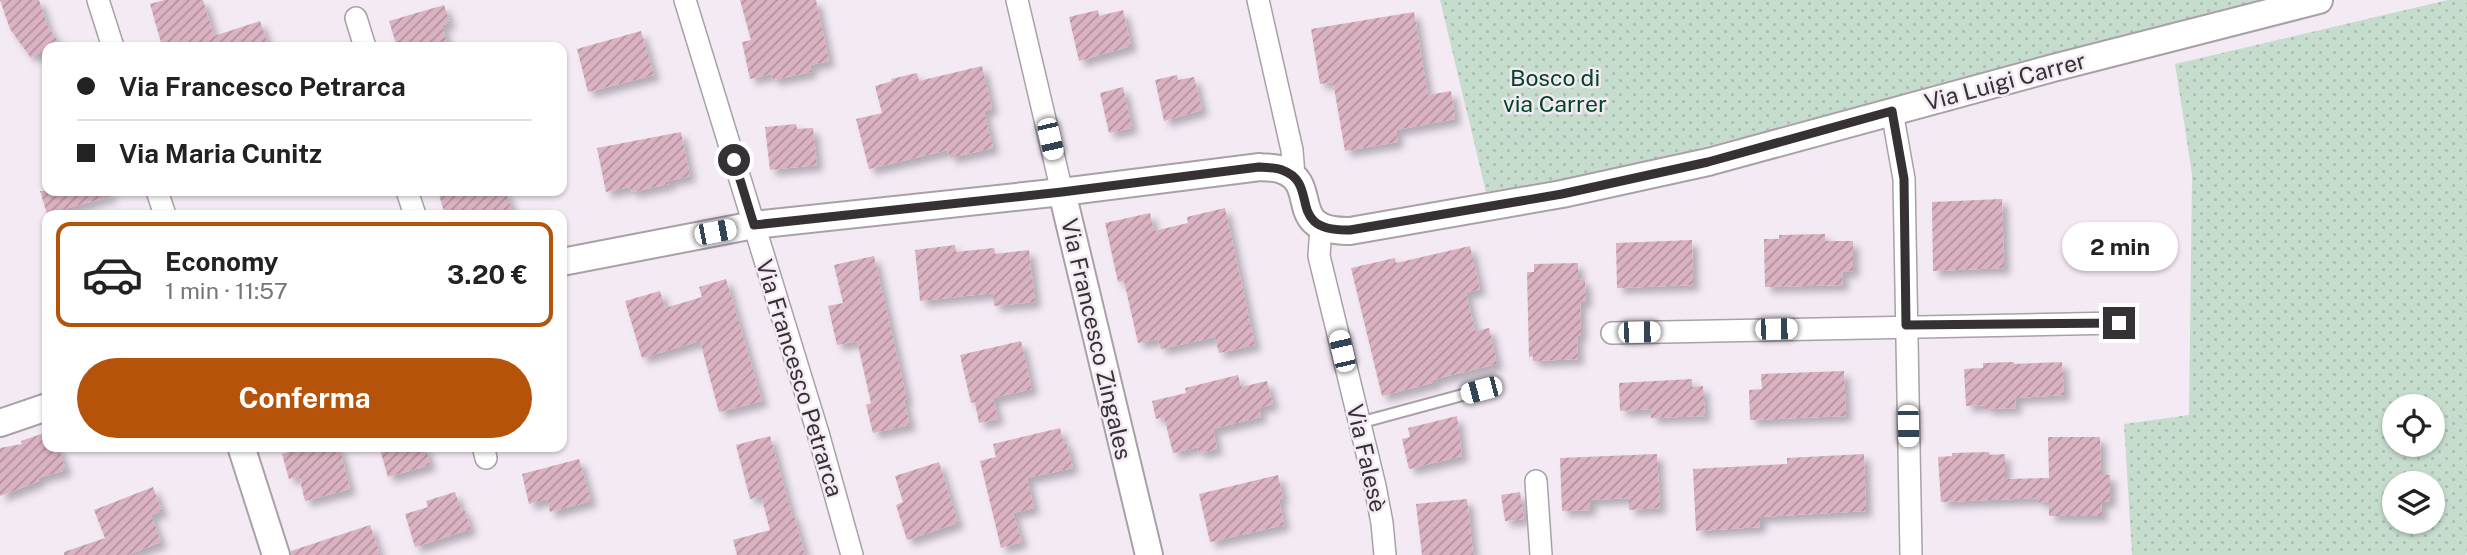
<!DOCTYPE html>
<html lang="it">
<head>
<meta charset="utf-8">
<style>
	:root { --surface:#fff; --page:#f6f6f6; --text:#222; --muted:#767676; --line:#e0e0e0; --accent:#b45309 }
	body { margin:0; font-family:"Public Sans",sans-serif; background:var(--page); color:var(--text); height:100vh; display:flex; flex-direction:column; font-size:26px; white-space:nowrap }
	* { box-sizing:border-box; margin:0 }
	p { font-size:23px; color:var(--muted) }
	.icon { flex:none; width:38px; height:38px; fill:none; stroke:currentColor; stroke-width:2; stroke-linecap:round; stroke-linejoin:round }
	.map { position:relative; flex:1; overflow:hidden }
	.side { position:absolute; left:42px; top:210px; width:525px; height:242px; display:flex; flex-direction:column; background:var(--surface); border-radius:14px; box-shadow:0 2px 5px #0004 }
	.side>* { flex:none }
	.banner { position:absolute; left:42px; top:42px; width:525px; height:154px; border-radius:14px; box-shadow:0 2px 5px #0004; display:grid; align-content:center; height:154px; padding:0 35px; background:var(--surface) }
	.tools { position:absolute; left:2382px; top:394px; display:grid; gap:14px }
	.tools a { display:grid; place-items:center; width:63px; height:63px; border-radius:50%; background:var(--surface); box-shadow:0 2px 5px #0004; font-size:35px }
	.end { position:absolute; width:32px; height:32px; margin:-16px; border:9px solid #353135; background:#fff; box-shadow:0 0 0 4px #fff }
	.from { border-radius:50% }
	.bubble { position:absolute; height:49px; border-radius:24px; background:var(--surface); box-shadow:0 2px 5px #0004; font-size:23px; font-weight:700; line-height:49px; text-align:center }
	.car { position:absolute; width:21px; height:42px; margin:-21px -10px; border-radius:9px; box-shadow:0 0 5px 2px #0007; background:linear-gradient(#fff 24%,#345 0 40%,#fff 0 76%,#345 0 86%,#fff 0) }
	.banner b { display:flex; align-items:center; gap:24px; height:66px; font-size:26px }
	.banner b+b { border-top:2px solid var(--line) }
	.banner i { width:18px; height:18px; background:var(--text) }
	ul { padding:12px 0 0; list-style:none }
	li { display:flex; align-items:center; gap:21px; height:105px; margin:0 14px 10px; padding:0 21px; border:4px solid var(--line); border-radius:14px }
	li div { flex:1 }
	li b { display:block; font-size:26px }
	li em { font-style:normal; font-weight:700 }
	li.current { border-color:var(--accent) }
	li>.icon { width:63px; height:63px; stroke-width:1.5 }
	.primary-button { display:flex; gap:14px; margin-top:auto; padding:14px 35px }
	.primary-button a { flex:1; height:80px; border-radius:42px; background:var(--accent); color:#fff; font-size:28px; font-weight:700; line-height:80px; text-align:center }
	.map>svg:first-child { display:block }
	.green { fill:url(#green-dots); fill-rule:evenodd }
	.building { fill:url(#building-hatch); filter:url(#shadow) }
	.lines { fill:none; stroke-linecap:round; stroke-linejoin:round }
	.service-casing { stroke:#a9a0a8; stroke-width:14 }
	.minor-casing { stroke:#a9a0a8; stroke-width:24 }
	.tertiary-casing { stroke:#a9a0a8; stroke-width:30 }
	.service { stroke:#fff; stroke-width:10 }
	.minor { stroke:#fff; stroke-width:21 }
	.tertiary { stroke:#fff; stroke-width:26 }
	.route { stroke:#353135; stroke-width:9 }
	.labels { text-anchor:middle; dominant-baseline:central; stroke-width:5; stroke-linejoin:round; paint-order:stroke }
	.park-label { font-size:23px; fill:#004427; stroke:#f4eaf4 }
	.street-label { font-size:23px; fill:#353135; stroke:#f4eaf4 }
</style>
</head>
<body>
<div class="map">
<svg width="2467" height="555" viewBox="0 0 2467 555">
	<defs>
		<pattern id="green-dots" width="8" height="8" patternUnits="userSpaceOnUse" patternTransform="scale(1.75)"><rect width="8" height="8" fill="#c6ddce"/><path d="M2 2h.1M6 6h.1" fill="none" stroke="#abbeb2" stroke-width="1.8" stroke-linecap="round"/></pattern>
		<pattern id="building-hatch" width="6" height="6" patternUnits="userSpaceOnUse" patternTransform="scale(1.75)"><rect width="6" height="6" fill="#dbb2c1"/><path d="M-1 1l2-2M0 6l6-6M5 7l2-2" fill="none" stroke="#b2919e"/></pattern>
		<filter id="shadow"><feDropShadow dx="6" dy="6" stdDeviation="3.5" flood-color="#0004"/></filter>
	</defs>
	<rect width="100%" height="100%" fill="#f4eaf4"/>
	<g class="green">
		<polygon points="1440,0 2262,0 1613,171 1486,192"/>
		<path d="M 2448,0 L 2467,0 L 2467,553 L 2466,555 L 2132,555 L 2124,424 L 2189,415 L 2192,174 L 2175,64 ZM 2394,406 L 2432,406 L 2432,444 L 2394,444 ZM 2394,483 L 2432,483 L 2432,522 L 2394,522 Z"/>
	</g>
	<g class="building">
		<polygon points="0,0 39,0 48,27 57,40 31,58 10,29"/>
		<polygon points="164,0 203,0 214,36 260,21 269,47 182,47 181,40 162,46 150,4"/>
		<polygon points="740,0 816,0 829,61 810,65 811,72 773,80 772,74 750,79 742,42 751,40"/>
		<polygon points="444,5 450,23 442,25 447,42 430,47 397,47 389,21"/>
		<polygon points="1098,10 1099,16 1123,10 1131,46 1079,61 1069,17"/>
		<polygon points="1414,12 1428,95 1451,91 1455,119 1396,130 1398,142 1345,151 1333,82 1320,84 1311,29"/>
		<polygon points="641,31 654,75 588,92 577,49"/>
		<polygon points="982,66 992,109 984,111 993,148 950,158 948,150 869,169 856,119 882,113 875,86 892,81 891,79 917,73 919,81"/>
		<polygon points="1177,75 1178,80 1194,77 1202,110 1164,121 1155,80"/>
		<polygon points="1123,87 1132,128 1109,133 1100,93"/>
		<polygon points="796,124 797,129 813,128 817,165 770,170 765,127"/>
		<polygon points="681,132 690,176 668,181 669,184 632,192 630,187 606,192 597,148"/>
		<polygon points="40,191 111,191 111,196 47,214"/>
		<polygon points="438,191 506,191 513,215 445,215"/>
		<polygon points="2002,199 2004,268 1933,271 1932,202"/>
		<polygon points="1225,208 1255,345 1219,353 1215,337 1161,349 1158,339 1138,343 1124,281 1118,282 1105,223 1150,213 1154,231 1188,223 1187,217"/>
		<polygon points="1825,234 1825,241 1853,241 1853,271 1842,272 1843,285 1765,287 1764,239 1779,239 1779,235"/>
		<polygon points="1692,240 1693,285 1617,288 1616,243"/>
		<polygon points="955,245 956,252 994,248 995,254 1029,250 1035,302 994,306 993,293 920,301 915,250"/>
		<polygon points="1470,246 1480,289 1466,293 1475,331 1489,328 1497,364 1435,379 1436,382 1382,396 1351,268 1395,258 1396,263"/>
		<polygon points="874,256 907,399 904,400 910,425 873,433 866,405 871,403 857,341 837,345 828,306 843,303 834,265"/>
		<polygon points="1578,263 1578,280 1585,279 1586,302 1580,302 1581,336 1577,336 1578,359 1533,361 1533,356 1529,357 1527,272 1534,272 1534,264"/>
		<polygon points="726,279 762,401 719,412 700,341 642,358 625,301 660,291 665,308 702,297 699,287"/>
		<polygon points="1021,341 1032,389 993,398 998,419 979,423 975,402 971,403 960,355"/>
		<polygon points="2014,362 2014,364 2062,362 2064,395 2015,398 2016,408 1986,409 1986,405 1966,406 1964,369 1983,368 1983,363"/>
		<polygon points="1844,371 1846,416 1750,420 1749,390 1762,389 1761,374"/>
		<polygon points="1238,375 1241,387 1267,381 1273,404 1259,408 1261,417 1213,429 1217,449 1199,453 1198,447 1173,453 1164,417 1156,419 1152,401 1186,393 1185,388"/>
		<polygon points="1692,379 1692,387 1703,386 1705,416 1651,418 1651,409 1620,411 1619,383"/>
		<polygon points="1457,416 1462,456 1409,469 1402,439 1410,437 1408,428"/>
		<polygon points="1060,428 1063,442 1066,441 1073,468 1027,478 1034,508 1013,513 1022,542 1001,548 980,461 996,457 993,444"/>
		<polygon points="47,432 47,446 58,446 66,470 38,478 39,481 0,496 0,448 22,444 21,441"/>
		<polygon points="770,436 792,516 794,516 805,555 737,555 733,540 770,530 761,496 750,499 736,445"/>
		<polygon points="2048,437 2100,437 2101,475 2110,475 2110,501 2101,502 2102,516 2049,516 2049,501 2038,502 2038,498 1941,502 1938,457 1952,456 1952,453 1989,452 1990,455 2005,454 2005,479 2049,478"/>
		<polygon points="309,446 339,446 350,489 305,501 299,476 289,479 282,454"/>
		<polygon points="379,446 425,446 430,465 388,477"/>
		<polygon points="1657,454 1660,508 1629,510 1629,498 1590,500 1590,510 1562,511 1560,458"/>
		<polygon points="1864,454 1866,511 1760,517 1760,527 1696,531 1693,469 1787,464 1787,458"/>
		<polygon points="579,459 591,501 550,512 547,499 529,504 522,474"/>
		<polygon points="939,462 958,523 907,540 896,505 903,502 895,476"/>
		<polygon points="1278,475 1283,498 1279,499 1284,525 1210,542 1199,494"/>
		<polygon points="153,487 162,511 151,515 161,542 128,555 64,555 64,552 105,538 94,510"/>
		<polygon points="455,492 461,510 464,509 471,529 415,547 405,514 428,507 426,501"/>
		<polygon points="1520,492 1524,519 1505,521 1501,495"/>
		<polygon points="1467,499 1473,555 1422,555 1416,504"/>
		<polygon points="370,525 380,555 291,555 291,551"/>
	</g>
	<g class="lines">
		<g class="service-casing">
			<polyline id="service" points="1359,423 1481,390"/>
		</g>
		<g class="minor-casing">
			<g id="minor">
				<polyline points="98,0 113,47"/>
				<polyline points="685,0 818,433 852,555"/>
				<polyline points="1017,0 1062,192"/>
				<polyline points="1258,0 1292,150 1294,176"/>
				<polyline points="356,18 365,47"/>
				<polyline points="1892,111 1904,179 1911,555"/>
				<polyline points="157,191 165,215"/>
				<polyline points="407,191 415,215"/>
				<polyline points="1321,227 1319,256 1375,486 1382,523 1385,555"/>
				<polyline points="1612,333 2119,323"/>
				<polyline points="483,446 486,458"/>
				<polyline points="1536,481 1541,555"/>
			</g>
		</g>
		<g class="tertiary-casing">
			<g id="tertiary">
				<polyline points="1062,192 1149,555"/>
				<path d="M 562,262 L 754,225 L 1062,192 L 1260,167 C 1267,168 1276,167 1282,170 C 1322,184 1283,232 1350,231 L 1562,194 L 1708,162 L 2053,68 L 2319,0"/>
				<polyline points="0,423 47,407"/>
				<polyline points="241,446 276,555"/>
			</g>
		</g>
		<use href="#service" class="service"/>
		<use href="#minor" class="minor"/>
		<use href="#tertiary" class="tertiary"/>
	</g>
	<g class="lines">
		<path class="route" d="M 734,160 L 754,225 L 1062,192 L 1259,167 C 1267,168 1275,167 1282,170 C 1322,184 1283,232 1350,230 L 1562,194 L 1708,162 L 1892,111 L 1904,179 L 1906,325 L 2119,323"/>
	</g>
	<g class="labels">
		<g class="park-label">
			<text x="1555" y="77">Bosco di<tspan x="1555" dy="26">via Carrer</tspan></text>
		</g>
		<g class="street-label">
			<text transform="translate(2005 81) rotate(-15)">Via Luigi Carrer</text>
			<text transform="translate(1097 339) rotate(77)">Via Francesco Zingales</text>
			<text transform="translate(800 378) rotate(73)">Via Francesco Petrarca</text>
			<text transform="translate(1367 458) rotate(77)">Via Falesè</text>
		</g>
	</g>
</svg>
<div class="tools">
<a><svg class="icon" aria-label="locate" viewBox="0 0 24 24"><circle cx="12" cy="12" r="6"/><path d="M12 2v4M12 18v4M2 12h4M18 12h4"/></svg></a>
<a><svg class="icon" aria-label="layers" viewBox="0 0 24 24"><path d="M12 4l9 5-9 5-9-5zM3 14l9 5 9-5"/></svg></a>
</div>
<i class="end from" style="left:734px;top:160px"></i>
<i class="end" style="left:2119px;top:323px"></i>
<div class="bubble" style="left:2062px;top:222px;width:116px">2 min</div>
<i class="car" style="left:1050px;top:139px;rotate:167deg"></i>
<i class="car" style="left:715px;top:232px;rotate:79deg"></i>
<i class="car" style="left:1776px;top:329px;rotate:89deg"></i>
<i class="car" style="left:1639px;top:332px;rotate:89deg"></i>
<i class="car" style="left:1342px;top:351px;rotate:347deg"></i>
<i class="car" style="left:1481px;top:390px;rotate:255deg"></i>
<i class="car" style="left:1908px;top:426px;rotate:179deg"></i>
<div class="banner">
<b><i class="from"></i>Via Francesco Petrarca</b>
<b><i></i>Via Maria Cunitz</b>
</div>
<section class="side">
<ul>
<li class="current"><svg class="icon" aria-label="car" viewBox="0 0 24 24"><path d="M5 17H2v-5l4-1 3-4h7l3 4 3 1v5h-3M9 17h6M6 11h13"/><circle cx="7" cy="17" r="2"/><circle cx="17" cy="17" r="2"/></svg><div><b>Economy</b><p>1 min · 11:57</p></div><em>3.20 €</em></li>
</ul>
<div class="primary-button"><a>Conferma</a></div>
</section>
</div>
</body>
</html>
